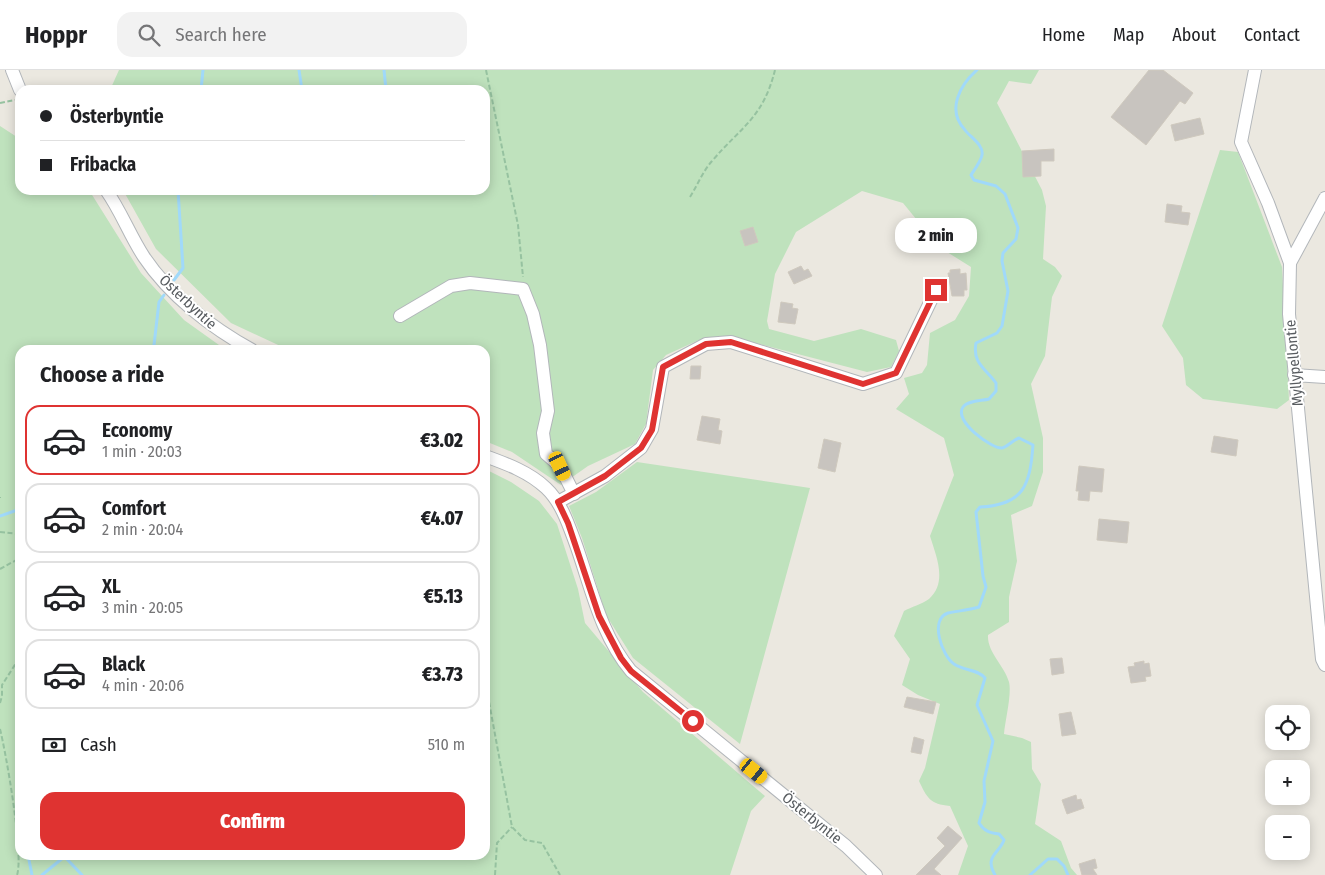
<!DOCTYPE html>
<html lang="en">
<head>
<meta charset="utf-8">
<style>
	:root { --surface:#fff; --page:#f2f2f2; --text:#202124; --muted:#757577; --line:#e0e0e0; --accent:#df3331 }
	body { margin:0; font-family:"Fira Sans Condensed",sans-serif; background:var(--page); color:var(--text); height:100vh; display:flex; flex-direction:column; font-size:19px; white-space:nowrap }
	* { box-sizing:border-box; margin:0 }
	p { font-size:16px; color:var(--muted) }
	.icon { flex:none; width:28px; height:28px; fill:none; stroke:currentColor; stroke-width:2; stroke-linecap:round; stroke-linejoin:round }
	.map { position:relative; flex:1; overflow:hidden }
	.sheet { position:absolute; left:15px; top:275px; width:475px; height:515px; display:flex; flex-direction:column; background:var(--surface); border-radius:15px; box-shadow:0 2px 12px #0003 }
	.sheet>* { flex:none }
	.guide { position:absolute; left:15px; top:15px; width:475px; height:110px; border-radius:15px; box-shadow:0 2px 12px #0003; display:grid; align-content:center; height:110px; padding:0 25px; background:var(--surface) }
	.fabs { position:absolute; left:1265px; top:635px; display:grid; gap:10px }
	.fabs a { display:grid; place-items:center; width:45px; height:45px; border-radius:10px; background:var(--surface); box-shadow:0 2px 12px #0003; font-size:25px }
	.end { position:absolute; width:22px; height:22px; margin:-11px; border:6px solid #df3331; background:#fff; box-shadow:0 0 0 2px #fff }
	.from { border-radius:50% }
	.bubble { position:absolute; height:35px; border-radius:15px; background:var(--surface); box-shadow:0 2px 12px #0003; font-size:16px; font-weight:800; line-height:35px; text-align:center }
	.car { position:absolute; width:15px; height:30px; margin:-15px -8px; border-radius:6px; box-shadow:0 0 4px 1px #0007; background:linear-gradient(#f5c518 24%,#345 0 40%,#f5c518 0 76%,#345 0 86%,#f5c518 0) }
	.guide b { display:flex; align-items:center; gap:18px; height:48px; font-size:19px }
	.guide b+b { border-top:1px solid var(--line) }
	.guide i { width:12px; height:12px; background:var(--text) }
	ul { padding:0; list-style:none }
	li { display:flex; align-items:center; gap:15px; height:70px; margin:0 10px 8px; padding:0 15px; border:2px solid var(--line); border-radius:15px }
	li div { flex:1 }
	li b { display:block; font-size:19px }
	li em { font-style:normal; font-weight:800 }
	li.current { border-color:var(--accent) }
	li>.icon { width:45px; height:45px; stroke-width:1.5 }
	h2 { padding:0 25px; font-size:22px; line-height:60px }
	.pay { display:flex; align-items:center; gap:12px; height:55px; padding:0 25px; font-size:19px }
	.pay p { margin-inline-start:auto }
	.cta { display:flex; gap:10px; margin-top:auto; padding:10px 25px }
	.cta a { flex:1; height:58px; border-radius:15px; background:var(--accent); color:#fff; font-size:20px; font-weight:800; line-height:58px; text-align:center }
	header { display:flex; align-items:center; gap:30px; box-sizing:border-box; height:70px; padding:0 25px; background:var(--surface); border-bottom:1px solid var(--line) }
	header strong { font-size:24px }
	nav { display:flex; gap:28px; margin-inline-start:auto; font-size:18px }
	.search { width:350px; height:45px; background:var(--page); display:flex; align-items:center; gap:12px; box-sizing:border-box; padding:0 18px; border-radius:15px; color:var(--muted); font-size:19px }
	.map>svg:first-child { display:block }
	.green { fill:#bfe2bd }
	.lines { fill:none; stroke-linecap:round; stroke-linejoin:round }
	.stream { stroke:#a0d9fa; stroke-width:3 }
	.building { fill:#c8c4bf; stroke:#cfc9be }
	.minor-casing { stroke:#b2b6ba; stroke-width:14 }
	.path { stroke:#96c2a0; stroke-width:2; stroke-dasharray:5 2.5; stroke-linecap:butt }
	.minor { stroke:#fff; stroke-width:12 }
	.route { stroke:#df3331; stroke-width:6 }
	.labels { text-anchor:middle; dominant-baseline:central; stroke-width:4; stroke-linejoin:round; paint-order:stroke }
	.street-label { font-size:15px; fill:#585c60; stroke:#fff }
</style>
</head>
<body>
<header>
<strong>Hoppr</strong>
<div class="search"><svg class="icon" aria-label="search" viewBox="0 0 24 24"><circle cx="10" cy="10" r="6"/><path d="M15 15l6 6"/></svg>Search here</div>
<nav><a>Home</a><a>Map</a><a>About</a><a>Contact</a></nav>
</header>
<div class="map">
<svg width="1325" height="805" viewBox="0 0 1325 805">
	<rect width="100%" height="100%" fill="#ebe8e0"/>
	<g class="green">
		<path d="M 119,0 L 1039,0 L 1031,14 L 1009,11 L 997,33 L 1042,120 L 1046,136 L 1043,189 L 1055,197 L 1062,206 L 1052,227 L 1045,286 L 1031,314 L 1043,368 L 1043,402 L 1032,436 L 1011,445 L 1017,491 L 1009,527 L 1009,552 L 988,565 C 987,582 1004,595 1009,612 C 1012,624 1005,651 1004,664 L 1022,668 L 1031,672 L 1032,699 L 1041,714 L 1035,754 L 1061,771 L 1071,798 L 1077,805 L 958,805 L 968,776 L 950,736 C 930,734 927,728 919,711 L 925,698 L 940,634 L 918,625 L 902,615 L 910,589 L 894,566 L 904,541 C 911,537 922,534 929,529 C 948,512 936,486 930,466 L 954,405 L 944,368 L 896,339 L 909,324 L 904,308 L 922,303 L 927,295 L 930,263 L 955,250 L 969,226 L 971,197 L 939,177 L 903,133 L 862,121 L 796,162 L 775,204 L 767,251 L 769,259 L 814,271 L 861,259 L 896,270 L 899,281 L 891,297 L 867,302 L 728,266 L 699,270 L 666,285 L 653,300 L 646,354 L 635,374 L 588,396 L 561,415 L 512,382 L 485,371 L 485,280 L 289,280 L 231,253 L 156,179 L 123,120 L 485,120 L 485,20 L 110,20 Z"/>
		<polygon points="0,56 20,69 20,120 89,120 141,203 184,250 226,280 20,280 20,785 485,785 485,399 511,412 539,431 557,454 578,519 585,553 643,622 765,726 751,741 730,805 0,805"/>
		<polygon points="1220,80 1238,82 1282,197 1289,330 1277,339 1203,329 1186,315 1183,288 1162,256"/>
		<polygon points="637,392 810,418 740,674 633,588 606,545 582,468 569,436 596,422"/>
	</g>
	<g class="lines">
		<g class="stream">
			<polyline points="299,0 302,20"/>
			<polyline points="384,0 386,20"/>
			<path d="M 977,0 C 960,15 946,40 965,60 C 970,67 984,75 982,85 C 981,91 975,99 971,105 L 974,110 L 996,116 L 1005,124 L 1018,158 L 1016,169 L 1003,183 L 1002,191 L 1008,221 L 1002,256 L 997,263 L 976,273 C 972,293 986,299 996,313 L 996,321 L 989,329 C 982,331 968,330 963,337 C 953,351 992,379 1002,378 C 1007,377 1013,370 1019,368 L 1033,375 C 1030,415 1024,435 980,437 L 976,442 L 983,506 L 986,517 L 979,537 C 969,540 958,541 948,543 C 929,549 942,586 954,594 C 964,601 978,599 985,608 L 977,635 L 993,671 L 984,711 L 985,732 L 979,753 C 984,761 990,763 999,764 L 1004,770 C 999,784 984,786 995,805"/>
			<polyline points="201,20 203,0"/>
			<polyline points="374,124 374,120"/>
			<polyline points="174,210 183,198 178,120"/>
			<polyline points="150,280 154,275 159,232 164,225"/>
			<polyline points="0,446 20,439"/>
			<polyline points="28,785 32,805"/>
			<polyline points="64,786 82,805"/>
			<polyline points="42,805 64,787"/>
			<polyline points="1030,805 1048,789 1057,789 1064,796 1068,805"/>
		</g>
	</g>
	<g class="building">
		<polygon points="1149,0 1163,0 1193,23 1185,34 1180,31 1146,75 1111,47"/>
		<polygon points="1200,48 1204,64 1175,71 1171,55"/>
		<polygon points="1054,79 1054,91 1041,91 1041,106 1023,107 1022,81"/>
		<polygon points="1167,134 1182,136 1181,142 1190,143 1188,155 1165,152"/>
		<polygon points="753,157 758,172 745,176 740,161"/>
		<polygon points="801,196 804,201 808,199 812,206 794,214 788,202"/>
		<polygon points="960,199 960,204 966,203 967,220 964,220 964,226 952,226 948,203 950,203 950,200"/>
		<polygon points="781,232 793,234 792,238 798,239 795,254 778,252"/>
		<polygon points="691,296 701,296 700,309 690,309"/>
		<polygon points="702,346 720,349 718,360 722,361 720,374 697,370"/>
		<polygon points="1214,366 1238,370 1236,386 1211,382"/>
		<polygon points="824,369 841,373 835,402 818,398"/>
		<polygon points="1079,396 1104,399 1102,422 1090,421 1089,431 1078,430 1079,421 1076,421"/>
		<polygon points="1099,449 1129,452 1127,473 1097,470"/>
		<polygon points="1062,588 1064,603 1052,605 1050,589"/>
		<polygon points="1144,591 1144,594 1149,593 1151,606 1145,607 1146,611 1131,613 1128,597 1135,596 1134,593"/>
		<polygon points="907,627 936,632 933,644 904,637"/>
		<polygon points="1071,642 1076,664 1062,666 1059,644"/>
		<polygon points="914,667 924,670 921,684 911,682"/>
		<polygon points="1076,725 1077,730 1081,729 1084,738 1067,744 1062,730"/>
		<polygon points="948,756 962,768 934,799 941,805 916,805 945,776 937,768"/>
		<polygon points="1095,789 1097,798 1093,799 1097,805 1082,805 1079,794"/>
	</g>
	<g class="lines">
		<g class="minor-casing">
			<g id="minor">
				<polyline points="12,0 20,20"/>
				<polyline points="1255,0 1241,72 1268,133 1290,193 1289,244 1322,589 1325,595"/>
				<path d="M 106,120 C 121,141 130,166 144,187 C 170,226 212,258 252,280"/>
				<polyline points="1290,193 1325,128"/>
				<polyline points="400,246 451,216 470,213 523,219 533,244 540,275 548,341 543,363 546,384 560,396 574,424"/>
				<polyline points="1294,305 1325,307"/>
				<path d="M 485,386 C 507,394 529,402 546,418 C 561,432 568,453 575,472 C 591,516 600,564 631,601 L 846,776 L 876,805"/>
				<polyline points="558,432 605,406 641,378 652,359 663,297 706,274 731,272 863,314 896,303 936,220"/>
			</g>
		</g>
		<g class="path">
			<polyline points="486,0 518,155 523,207"/>
			<polyline points="0,33 15,30"/>
			<path d="M 690,127 C 697,116 703,101 712,91 C 742,56 763,48 775,0"/>
			<polyline points="0,427 0,428"/>
			<polyline points="0,462 20,464"/>
			<polyline points="0,499 20,488"/>
			<polyline points="485,610 512,757 525,770 542,773 560,805"/>
			<polyline points="0,633 2,626 2,615 20,587"/>
			<path d="M 0,659 C 6,683 24,785 17,805"/>
			<polyline points="495,805 497,773 512,757"/>
		</g>
		<use href="#minor" class="minor"/>
	</g>
	<g class="lines">
		<polyline class="route" points="693,651 631,601 621,588 599,546 568,453 558,432 605,406 641,378 652,360 663,297 706,274 731,272 863,314 896,303 936,220"/>
	</g>
	<g class="labels">
		<g class="street-label">
			<text transform="translate(188 232) rotate(43)">Österbyntie</text>
			<text transform="translate(1294 293) rotate(-95)">Myllypellontie</text>
			<text transform="translate(812 748) rotate(39)">Österbyntie</text>
		</g>
	</g>
</svg>
<div class="fabs">
<a><svg class="icon" aria-label="locate" viewBox="0 0 24 24"><circle cx="12" cy="12" r="6"/><path d="M12 2v4M12 18v4M2 12h4M18 12h4"/></svg></a>
<a>+</a>
<a>−</a>
</div>
<i class="end from" style="left:693px;top:651px"></i>
<i class="end" style="left:936px;top:220px"></i>
<div class="bubble" style="left:895px;top:148px;width:82px">2 min</div>
<i class="car" style="left:560px;top:396px;rotate:155deg"></i>
<i class="car" style="left:754px;top:701px;rotate:129deg"></i>
<div class="guide">
<b><i class="from"></i>Österbyntie</b>
<b><i></i>Fribacka</b>
</div>
<section class="sheet">
<h2>Choose a ride</h2>
<ul>
<li class="current"><svg class="icon" aria-label="car" viewBox="0 0 24 24"><path d="M5 17H2v-5l4-1 3-4h7l3 4 3 1v5h-3M9 17h6M6 11h13"/><circle cx="7" cy="17" r="2"/><circle cx="17" cy="17" r="2"/></svg><div><b>Economy</b><p>1 min · 20:03</p></div><em>€3.02</em></li>
<li><svg class="icon" aria-label="car" viewBox="0 0 24 24"><path d="M5 17H2v-5l4-1 3-4h7l3 4 3 1v5h-3M9 17h6M6 11h13"/><circle cx="7" cy="17" r="2"/><circle cx="17" cy="17" r="2"/></svg><div><b>Comfort</b><p>2 min · 20:04</p></div><em>€4.07</em></li>
<li><svg class="icon" aria-label="car" viewBox="0 0 24 24"><path d="M5 17H2v-5l4-1 3-4h7l3 4 3 1v5h-3M9 17h6M6 11h13"/><circle cx="7" cy="17" r="2"/><circle cx="17" cy="17" r="2"/></svg><div><b>XL</b><p>3 min · 20:05</p></div><em>€5.13</em></li>
<li><svg class="icon" aria-label="car" viewBox="0 0 24 24"><path d="M5 17H2v-5l4-1 3-4h7l3 4 3 1v5h-3M9 17h6M6 11h13"/><circle cx="7" cy="17" r="2"/><circle cx="17" cy="17" r="2"/></svg><div><b>Black</b><p>4 min · 20:06</p></div><em>€3.73</em></li>
</ul>
<div class="pay"><svg class="icon" aria-label="cash" viewBox="0 0 24 24"><path d="M3 7h18v10H3z"/><circle cx="12" cy="12" r="2"/></svg>Cash<p>510 m</p></div>
<div class="cta"><a>Confirm</a></div>
</section>
</div>
</body>
</html>
